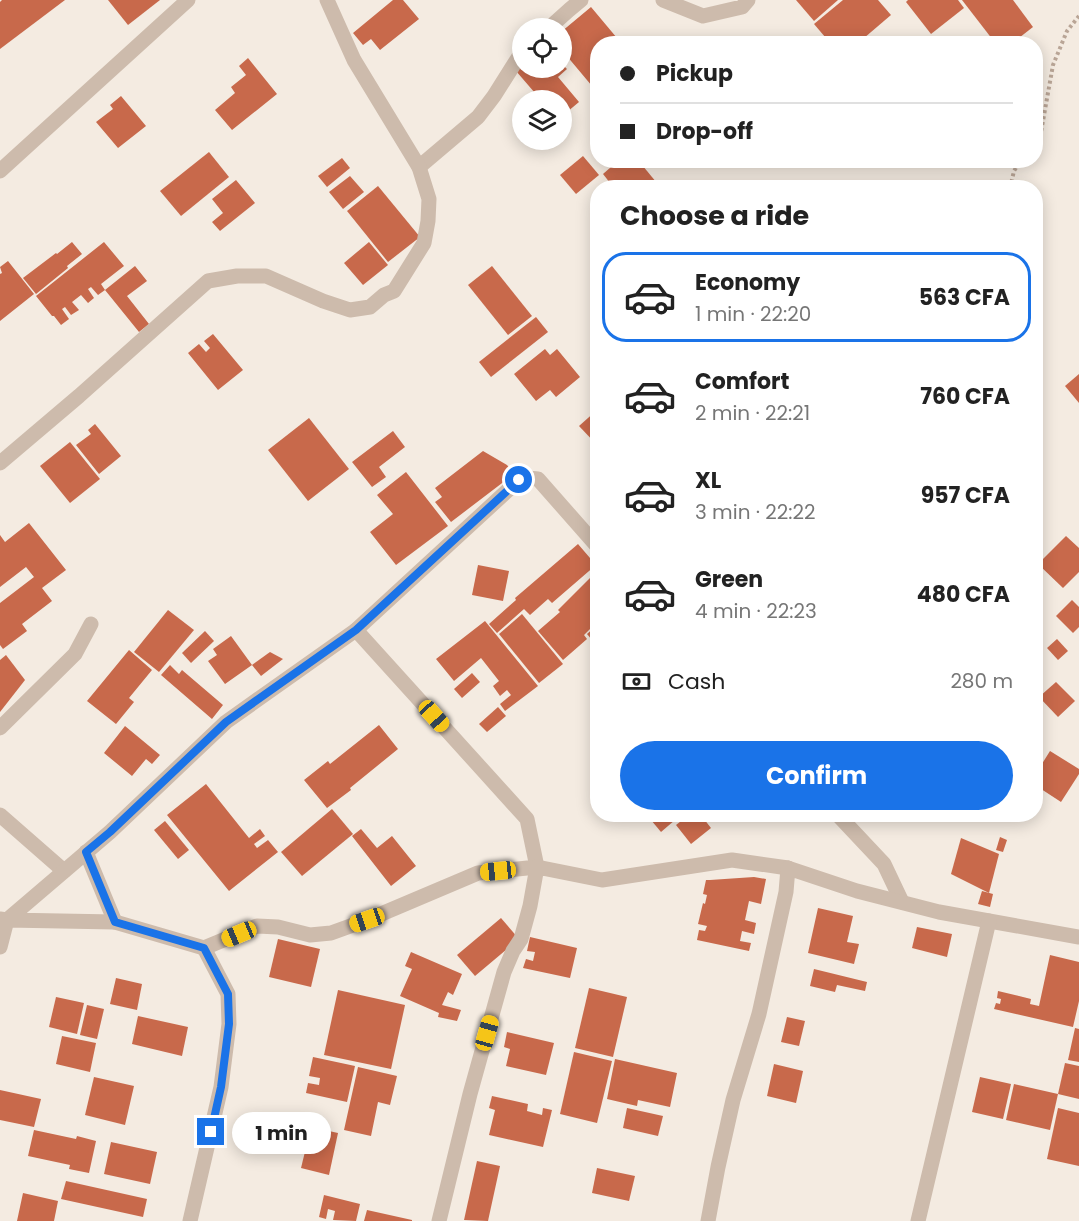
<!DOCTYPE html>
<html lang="en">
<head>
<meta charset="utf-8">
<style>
	:root { --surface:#fff; --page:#f6f6f6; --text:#222; --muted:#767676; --line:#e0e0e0; --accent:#1a73e8 }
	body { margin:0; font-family:Poppins,sans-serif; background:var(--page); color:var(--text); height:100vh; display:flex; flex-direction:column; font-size:22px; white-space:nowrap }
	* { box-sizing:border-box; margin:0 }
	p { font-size:20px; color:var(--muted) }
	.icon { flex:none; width:33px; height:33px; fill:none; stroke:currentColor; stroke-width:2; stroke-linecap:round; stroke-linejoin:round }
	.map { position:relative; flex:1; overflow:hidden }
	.sheet { position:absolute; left:590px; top:180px; width:453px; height:642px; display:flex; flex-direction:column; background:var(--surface); border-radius:24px; box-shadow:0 3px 15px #0003 }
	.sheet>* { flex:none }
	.banner { position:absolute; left:590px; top:36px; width:453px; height:132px; border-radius:24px; box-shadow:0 3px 15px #0003; display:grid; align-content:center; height:132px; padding:0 30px; background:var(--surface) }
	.buttons { position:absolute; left:512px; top:18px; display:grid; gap:12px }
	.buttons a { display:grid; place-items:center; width:60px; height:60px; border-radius:50%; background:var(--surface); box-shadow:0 3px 15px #0003; font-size:30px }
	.end { position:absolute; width:27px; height:27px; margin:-14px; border:8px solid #1a73e8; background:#fff; box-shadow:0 0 0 3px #fff }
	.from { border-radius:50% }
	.bubble { position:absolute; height:42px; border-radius:21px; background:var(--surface); box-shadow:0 3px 15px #0003; font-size:20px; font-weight:700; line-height:42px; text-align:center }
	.car { position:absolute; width:18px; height:36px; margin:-18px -9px; border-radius:8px; box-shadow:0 0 4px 2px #0007; background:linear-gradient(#f5c518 24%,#345 0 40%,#f5c518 0 76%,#345 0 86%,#f5c518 0) }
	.banner b { display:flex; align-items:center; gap:21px; height:57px; font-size:22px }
	.banner b+b { border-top:2px solid var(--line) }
	.banner i { width:15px; height:15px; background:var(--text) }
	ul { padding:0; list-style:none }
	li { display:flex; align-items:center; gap:18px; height:90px; margin:0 12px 9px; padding:0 18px; border:3px solid transparent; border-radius:24px }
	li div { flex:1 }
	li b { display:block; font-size:22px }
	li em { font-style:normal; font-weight:700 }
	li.active { border-color:var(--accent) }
	li>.icon { width:54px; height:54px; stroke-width:1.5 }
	h2 { padding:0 30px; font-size:27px; line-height:72px }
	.pay { display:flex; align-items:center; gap:15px; height:66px; padding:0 30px; font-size:22px }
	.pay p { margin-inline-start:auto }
	.primary-button { display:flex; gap:12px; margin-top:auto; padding:12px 30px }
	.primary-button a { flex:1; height:69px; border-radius:36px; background:var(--accent); color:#fff; font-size:24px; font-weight:700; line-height:69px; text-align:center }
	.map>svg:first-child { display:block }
	.building { fill:#c8694b }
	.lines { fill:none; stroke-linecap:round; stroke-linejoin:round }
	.path { stroke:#b9a596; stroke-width:4; stroke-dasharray:3 3; stroke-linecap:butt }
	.minor { stroke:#cdbbac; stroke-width:15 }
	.route { stroke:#1a73e8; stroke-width:8 }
</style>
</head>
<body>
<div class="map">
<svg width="1079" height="1221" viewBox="0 0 1079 1221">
	<rect width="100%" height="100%" fill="#f4ebe1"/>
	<g class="building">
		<polygon points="2,0 65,0 0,49 0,2"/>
		<polygon points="108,0 160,0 128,25"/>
		<polygon points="393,0 403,0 419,19 380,50 371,39 363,45 353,33"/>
		<polygon points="796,0 838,0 814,21"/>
		<polygon points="843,0 878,0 891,15 857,44 831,44 814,24"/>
		<polygon points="908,0 958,0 964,8 931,34 906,2"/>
		<polygon points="962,0 1013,0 1033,27 1011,44 996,44"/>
		<polygon points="591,7 622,44 597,44 597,92 561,49 561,32"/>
		<polygon points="248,58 277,94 232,130 215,110 235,93 231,87 246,75 239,66"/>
		<polygon points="561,63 567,69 558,77 579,102 561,117 561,100 541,100 516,71 522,66 522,68 561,68"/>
		<polygon points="121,96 146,126 118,148 96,122 113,109 110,105"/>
		<polygon points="209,152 229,177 181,216 160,191"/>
		<polygon points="583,156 599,175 576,194 560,175"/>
		<polygon points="342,158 350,168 327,187 318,176"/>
		<polygon points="619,160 638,160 661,188 614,188 603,174"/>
		<polygon points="350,176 364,192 343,209 329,192"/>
		<polygon points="236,180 255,203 220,231 212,222 223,213 212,199"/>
		<polygon points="378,186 420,237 388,262 347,211"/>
		<polygon points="72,242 82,254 67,266 68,268 36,294 23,278 56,253 57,254"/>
		<polygon points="104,242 124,266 101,284 105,290 98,295 91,287 88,289 94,298 88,303 81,295 72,302 79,310 71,315 65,307 62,309 69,319 61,325 54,316 52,316 36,296"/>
		<polygon points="369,242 388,265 363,285 344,263"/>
		<polygon points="8,261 34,294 0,321 0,274 2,273 0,267"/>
		<polygon points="135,266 147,281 127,296 149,324 139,332 105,290"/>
		<polygon points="492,266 532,316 508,335 468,285"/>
		<polygon points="536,317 548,332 491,377 479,362"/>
		<polygon points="213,334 243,370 218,390 188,353 199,344 206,352 210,348 204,341"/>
		<polygon points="545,349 550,355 557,349 580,377 556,397 550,390 536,401 514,374"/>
		<polygon points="1079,374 1079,403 1065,386"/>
		<polygon points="597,410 597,445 579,426"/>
		<polygon points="309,418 349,469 308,501 268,450"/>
		<polygon points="95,424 121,456 99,474 76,445 91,434 88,430"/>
		<polygon points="393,431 405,447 379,467 386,477 372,487 352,462"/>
		<polygon points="70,442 100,479 70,503 40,466"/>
		<polygon points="483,451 507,465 514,474 451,522 435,502 442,497 435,488"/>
		<polygon points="406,472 448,526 396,565 370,532 393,514 377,495"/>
		<polygon points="29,523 66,570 42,588 52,601 22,624 27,631 3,649 0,645 0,603 34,577 26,567 0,587 0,535 5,542"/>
		<polygon points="1066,536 1079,548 1079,572 1063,588 1038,564"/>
		<polygon points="578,544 596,565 552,603 548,599 530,615 524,609 497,633 489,624 516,600 515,598"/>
		<polygon points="478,565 509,571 503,601 472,595"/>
		<polygon points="597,571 597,622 584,635 587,639 563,660 538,631 560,612 558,610"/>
		<polygon points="1072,600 1079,607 1079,627 1073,633 1056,616"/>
		<polygon points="168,610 194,630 159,672 134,652"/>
		<polygon points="522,614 563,664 539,683 499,634"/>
		<polygon points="485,621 538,686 505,711 500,704 511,695 507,690 500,696 493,686 499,681 481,658 454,681 436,659"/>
		<polygon points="597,625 597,646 587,634"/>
		<polygon points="205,631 214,641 191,663 182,653"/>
		<polygon points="231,636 252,665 225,684 208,661 217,655 213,649"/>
		<polygon points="1057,639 1068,651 1058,660 1047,648"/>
		<polygon points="129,650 152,670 129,698 134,702 116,724 87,701"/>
		<polygon points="270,652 283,659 261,676 252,665"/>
		<polygon points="6,655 25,680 0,712 0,660"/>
		<polygon points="170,665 179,674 182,670 223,705 212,719 161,675"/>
		<polygon points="472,673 480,682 462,698 454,689"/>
		<polygon points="1056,682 1075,701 1058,717 1039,697"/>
		<polygon points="498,707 506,716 487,732 479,724"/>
		<polygon points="379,725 398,749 350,788 351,790 327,808 304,780 328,761 330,764"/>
		<polygon points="125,726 160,755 152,764 146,759 132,776 104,753"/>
		<polygon points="1050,751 1079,769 1079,774 1061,802 1035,785 1035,775"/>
		<polygon points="206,784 249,838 260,829 265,836 254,844 257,848 268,840 278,852 229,891 167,815"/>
		<polygon points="332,809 353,834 302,876 281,852"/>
		<polygon points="646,814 682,814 661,832"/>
		<polygon points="690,814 700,814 711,828 691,844 676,825"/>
		<polygon points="165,821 189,850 178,859 154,830"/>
		<polygon points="361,829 377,848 392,836 416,866 391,886 352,836"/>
		<polygon points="1000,837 1007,840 1003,852 996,850"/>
		<polygon points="961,838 999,854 989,893 951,874"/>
		<polygon points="754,877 766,879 761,904 749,901 745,920 756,923 754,934 742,931 740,941 751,943 749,951 697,940 699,930 705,931 707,926 698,924 703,903 705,904 707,895 703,894 706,880 710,880"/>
		<polygon points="982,891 993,894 990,907 978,904"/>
		<polygon points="818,908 853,916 847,942 859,944 854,964 808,953"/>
		<polygon points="501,918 519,939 475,976 457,955"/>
		<polygon points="917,927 952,934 947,957 912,948"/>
		<polygon points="530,937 577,948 570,978 523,968 526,959 533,961 535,952 527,951"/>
		<polygon points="278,939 320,949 311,987 269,977"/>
		<polygon points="411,952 462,974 453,995 448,992 442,1005 461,1010 457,1021 438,1017 439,1013 400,996 412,969 405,966"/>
		<polygon points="1050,955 1079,962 1079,1001 1073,1027 994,1009 996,1003 1000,1004 1001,999 997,998 998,991 1031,999 1030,1004 1039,1006"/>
		<polygon points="814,969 867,982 865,991 837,985 835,992 810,986"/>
		<polygon points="116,978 142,984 137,1010 110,1004"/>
		<polygon points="589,988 627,997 613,1057 575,1048"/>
		<polygon points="338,990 405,1005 391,1069 324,1055"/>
		<polygon points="56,997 84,1003 77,1034 49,1027"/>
		<polygon points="87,1005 104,1009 97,1039 80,1035"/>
		<polygon points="138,1016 188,1027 182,1056 132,1044"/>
		<polygon points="787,1017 805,1021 799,1046 781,1042"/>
		<polygon points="1075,1028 1079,1029 1079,1062 1068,1060"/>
		<polygon points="507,1032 554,1043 546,1075 506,1066 510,1049 504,1047"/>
		<polygon points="62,1036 96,1043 90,1072 56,1064"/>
		<polygon points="574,1052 612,1061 597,1123 560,1114"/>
		<polygon points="313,1057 355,1066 347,1102 306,1093 308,1083 319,1085 320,1078 309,1076"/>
		<polygon points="615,1059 677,1073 670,1107 638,1100 637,1106 607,1099"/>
		<polygon points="1065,1063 1079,1066 1079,1099 1058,1094"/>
		<polygon points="774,1064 803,1071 796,1103 767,1096"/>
		<polygon points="358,1067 397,1076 390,1105 378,1102 371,1136 344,1130"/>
		<polygon points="94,1077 134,1086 125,1125 85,1115"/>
		<polygon points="980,1077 1011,1084 1003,1119 972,1112"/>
		<polygon points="1014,1084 1058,1094 1050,1130 1006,1120"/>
		<polygon points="0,1090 41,1099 34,1127 0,1120"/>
		<polygon points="492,1096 528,1104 527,1111 542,1115 543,1108 552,1110 543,1147 489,1135 495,1110 489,1108"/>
		<polygon points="627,1108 663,1116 658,1136 623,1128"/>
		<polygon points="1058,1108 1079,1113 1079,1166 1047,1159"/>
		<polygon points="311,1127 338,1133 329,1175 301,1168"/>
		<polygon points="34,1130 76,1139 77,1136 96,1141 89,1173 69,1169 70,1165 28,1156"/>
		<polygon points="111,1142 157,1152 150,1184 104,1174"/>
		<polygon points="477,1161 500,1166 488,1221 464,1220"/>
		<polygon points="597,1168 635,1176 629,1201 592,1193"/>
		<polygon points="66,1181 147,1199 143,1217 61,1199"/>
		<polygon points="23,1193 58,1201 54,1221 17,1221"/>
		<polygon points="324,1195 360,1204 356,1221 333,1220 335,1211 328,1209 326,1219 319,1217"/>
		<polygon points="367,1210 412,1220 412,1221 364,1221"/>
	</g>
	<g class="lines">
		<g class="path">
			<polyline points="1035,141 1041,132 1053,65 1067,31 1079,16"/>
			<polyline points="1010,188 1014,171 1021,160"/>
		</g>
		<g class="minor">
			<polyline points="663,0 703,16 742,7 748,0"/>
			<polyline points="549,28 569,10 581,0"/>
			<polyline points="419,167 478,117 494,96 518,58 522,54"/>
			<polyline points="0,171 188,0"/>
			<polyline points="0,463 79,396 208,281 237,276 266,276 323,301 350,310 370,307 384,295 394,291 424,243 428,221 429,199 419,167 354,60 327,0"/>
			<polyline points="356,630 519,480 528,478 538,479 597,546"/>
			<polyline points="0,728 75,654 91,624"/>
			<polyline points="837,814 884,864 902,902"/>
			<polyline points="0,815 64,871"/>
			<polyline points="86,852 115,922"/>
			<polyline points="0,919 7,920 115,922 204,948 257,926 278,927 310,935 331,933 367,920 478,873 537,867 527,819 356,630 226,722 110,832 7,920 0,947"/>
			<polyline points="190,1221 221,1087 229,1024 228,994 204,948"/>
			<polyline points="439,1221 470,1094 504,972 513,951 521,939 530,906 537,867 602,880 732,860 788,868"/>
			<polyline points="708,1221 718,1167 733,1100 759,1014 786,892 788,868 857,891 939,912 1079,937"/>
			<polyline points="918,1221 989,921"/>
		</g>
	</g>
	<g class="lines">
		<polyline class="route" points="211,1132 221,1087 229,1024 228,994 204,948 115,922 86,852 110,832 226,722 356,630 519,480"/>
	</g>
</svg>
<div class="buttons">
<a><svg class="icon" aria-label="locate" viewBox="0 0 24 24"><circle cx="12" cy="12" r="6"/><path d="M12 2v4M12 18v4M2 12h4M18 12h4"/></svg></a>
<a><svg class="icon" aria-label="layers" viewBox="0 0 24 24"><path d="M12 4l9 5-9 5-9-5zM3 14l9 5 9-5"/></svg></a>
</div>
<i class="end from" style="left:519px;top:480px"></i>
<i class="end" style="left:211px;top:1132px"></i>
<div class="bubble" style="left:232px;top:1112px;width:99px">1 min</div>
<i class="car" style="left:434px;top:716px;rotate:138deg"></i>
<i class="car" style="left:498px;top:871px;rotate:264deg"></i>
<i class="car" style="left:367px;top:920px;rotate:251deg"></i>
<i class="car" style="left:239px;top:934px;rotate:247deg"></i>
<i class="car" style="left:487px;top:1033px;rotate:16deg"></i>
<div class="banner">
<b><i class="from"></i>Pickup</b>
<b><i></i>Drop-off</b>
</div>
<section class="sheet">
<h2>Choose a ride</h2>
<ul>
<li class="active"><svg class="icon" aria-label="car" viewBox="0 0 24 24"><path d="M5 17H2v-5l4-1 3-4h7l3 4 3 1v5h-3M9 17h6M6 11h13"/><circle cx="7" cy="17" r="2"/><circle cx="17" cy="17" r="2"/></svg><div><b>Economy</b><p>1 min · 22:20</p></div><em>563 CFA</em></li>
<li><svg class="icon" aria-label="car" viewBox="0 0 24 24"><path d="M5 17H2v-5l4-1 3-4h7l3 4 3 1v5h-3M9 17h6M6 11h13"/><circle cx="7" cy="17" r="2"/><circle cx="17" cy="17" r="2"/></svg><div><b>Comfort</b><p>2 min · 22:21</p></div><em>760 CFA</em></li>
<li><svg class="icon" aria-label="car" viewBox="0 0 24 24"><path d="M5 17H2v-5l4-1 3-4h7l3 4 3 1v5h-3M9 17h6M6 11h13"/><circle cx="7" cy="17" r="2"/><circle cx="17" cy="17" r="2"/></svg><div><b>XL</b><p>3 min · 22:22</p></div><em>957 CFA</em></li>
<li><svg class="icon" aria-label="car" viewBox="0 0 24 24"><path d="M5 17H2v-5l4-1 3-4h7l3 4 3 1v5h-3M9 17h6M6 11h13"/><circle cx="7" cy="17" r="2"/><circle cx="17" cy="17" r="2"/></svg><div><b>Green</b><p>4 min · 22:23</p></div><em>480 CFA</em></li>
</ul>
<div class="pay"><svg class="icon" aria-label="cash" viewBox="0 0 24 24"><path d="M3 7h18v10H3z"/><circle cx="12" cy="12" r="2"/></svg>Cash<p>280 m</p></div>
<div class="primary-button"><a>Confirm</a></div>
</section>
</div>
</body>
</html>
